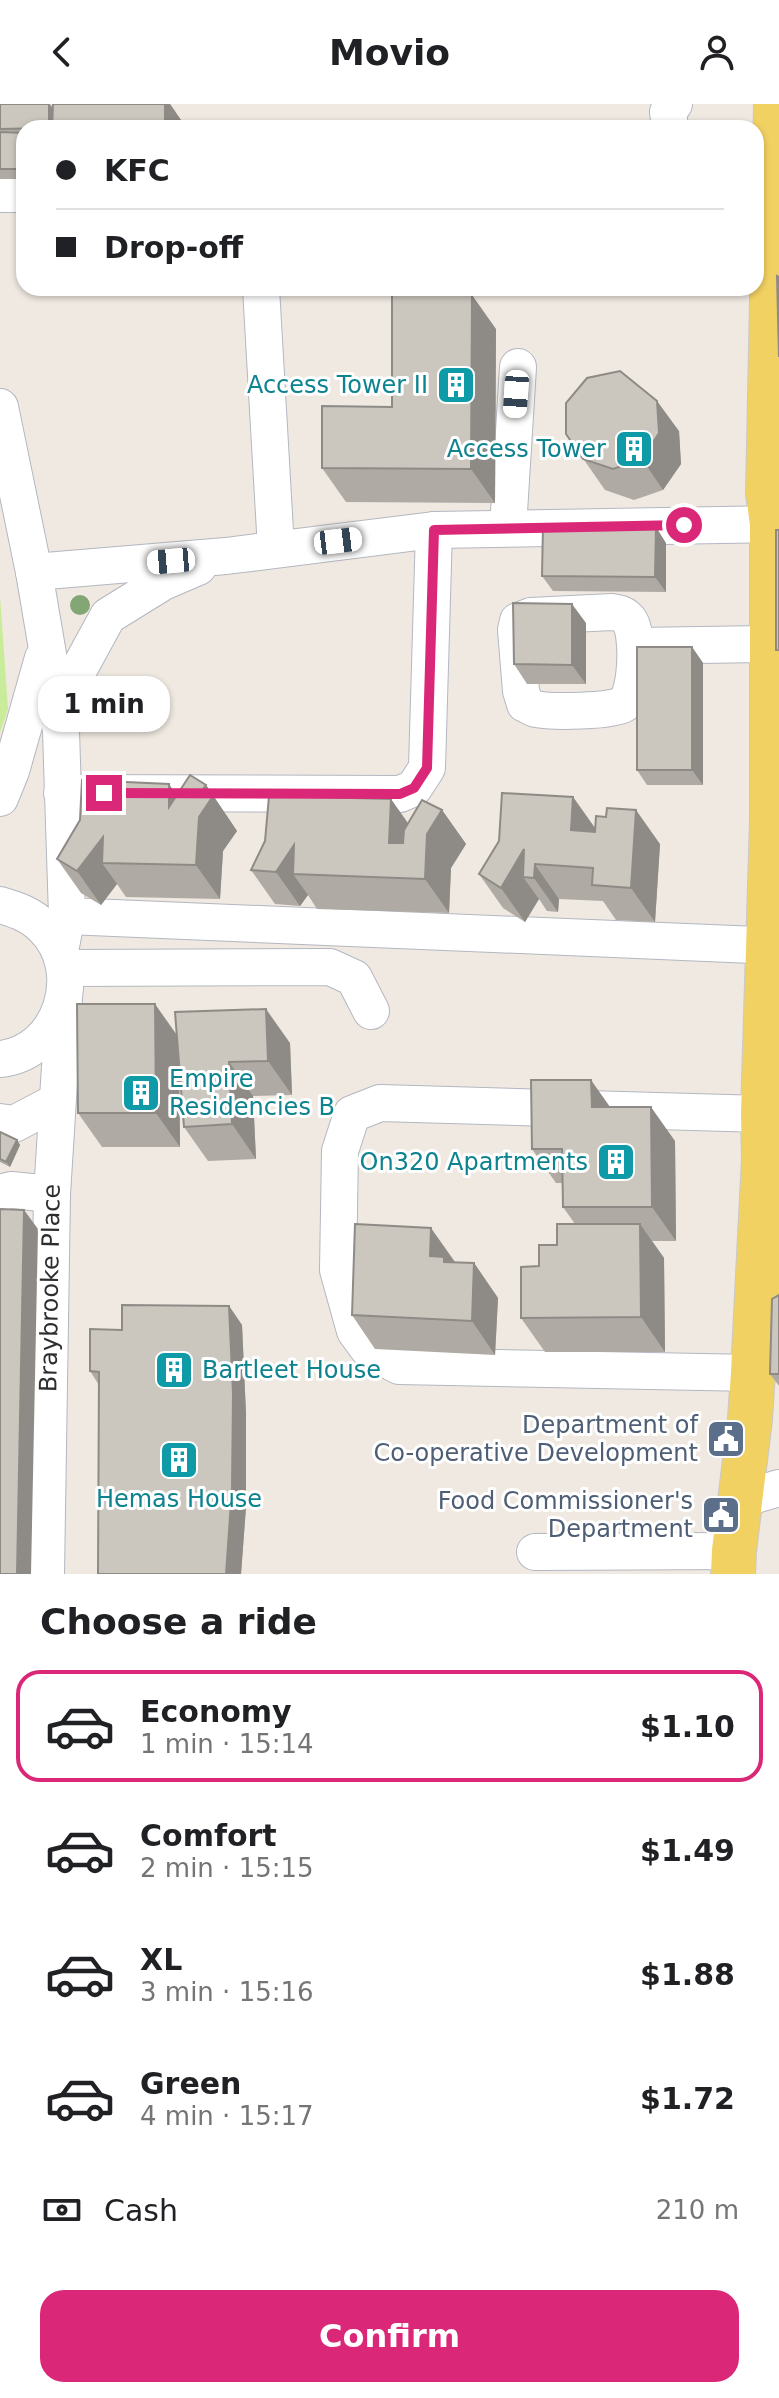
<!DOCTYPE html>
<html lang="en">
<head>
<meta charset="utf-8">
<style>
	:root { --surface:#fff; --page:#f6f6f6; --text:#202124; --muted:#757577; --line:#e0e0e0; --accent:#db2777 }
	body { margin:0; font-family:"DejaVu Sans",sans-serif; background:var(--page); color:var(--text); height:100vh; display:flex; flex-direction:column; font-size:30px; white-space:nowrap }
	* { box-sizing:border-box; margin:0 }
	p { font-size:26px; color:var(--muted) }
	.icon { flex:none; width:44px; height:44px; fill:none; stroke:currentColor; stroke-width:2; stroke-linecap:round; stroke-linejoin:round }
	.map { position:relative; height:1470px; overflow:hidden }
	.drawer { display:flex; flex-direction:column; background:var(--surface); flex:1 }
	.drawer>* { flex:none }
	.hud { position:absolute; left:16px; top:16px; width:748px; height:176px; border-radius:24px; box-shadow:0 2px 6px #0004; display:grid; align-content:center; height:176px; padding:0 40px; background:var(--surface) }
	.end { position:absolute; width:36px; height:36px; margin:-18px; border:10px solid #db2777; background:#fff; box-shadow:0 0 0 4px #fff }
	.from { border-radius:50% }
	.bubble { position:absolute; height:56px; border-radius:24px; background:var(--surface); box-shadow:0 2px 6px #0004; font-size:26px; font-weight:800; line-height:56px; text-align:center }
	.car { position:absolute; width:24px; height:48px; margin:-24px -12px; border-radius:10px; box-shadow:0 0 6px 2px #0007; background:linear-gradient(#fff 24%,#345 0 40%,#fff 0 76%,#345 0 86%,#fff 0) }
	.hud b { display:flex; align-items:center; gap:28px; height:76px; font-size:30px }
	.hud b+b { border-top:2px solid var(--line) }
	.hud i { width:20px; height:20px; background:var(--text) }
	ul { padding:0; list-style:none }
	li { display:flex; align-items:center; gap:24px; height:112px; margin:0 16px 12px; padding:0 24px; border:4px solid transparent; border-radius:24px }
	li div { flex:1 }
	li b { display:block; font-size:30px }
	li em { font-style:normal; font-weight:800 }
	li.on { border-color:var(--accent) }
	li>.icon { width:72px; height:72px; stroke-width:1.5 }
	h2 { padding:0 40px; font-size:36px; line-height:96px }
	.pay { display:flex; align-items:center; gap:20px; height:88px; padding:0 40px; font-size:30px }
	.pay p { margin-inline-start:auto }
	.button { display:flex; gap:16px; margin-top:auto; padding:16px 40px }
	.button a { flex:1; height:92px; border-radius:24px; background:var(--accent); color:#fff; font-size:32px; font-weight:800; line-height:92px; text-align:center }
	header { display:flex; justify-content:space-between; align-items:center; height:104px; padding:0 40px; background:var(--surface); font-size:36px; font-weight:800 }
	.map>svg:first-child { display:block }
	.pitch { fill:#c9ec9a }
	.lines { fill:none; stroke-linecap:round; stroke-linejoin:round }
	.minor-casing { stroke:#b4b7c1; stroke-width:38 }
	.major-casing { stroke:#c9c9c9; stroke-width:46 }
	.minor { stroke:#fff; stroke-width:36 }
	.major { stroke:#f2d163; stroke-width:44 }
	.tree { fill:#84a574 }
	.wall { fill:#afaba4 }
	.shaded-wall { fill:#8e8b86 }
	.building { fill:#cbc7bf; stroke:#8e8b86; stroke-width:2 }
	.route { stroke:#db2777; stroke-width:10 }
	.labels { text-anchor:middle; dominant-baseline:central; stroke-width:6; stroke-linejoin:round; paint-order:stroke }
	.culture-label { font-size:24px; fill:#0d838f; stroke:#fff; text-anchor:end }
	.street-label { font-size:24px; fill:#2e2e2e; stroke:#fff }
	.service-label { font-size:24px; fill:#4e5e75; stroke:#fff; text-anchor:end }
</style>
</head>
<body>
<header><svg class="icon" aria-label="back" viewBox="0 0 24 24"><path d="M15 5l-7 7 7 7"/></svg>Movio<svg class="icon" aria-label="person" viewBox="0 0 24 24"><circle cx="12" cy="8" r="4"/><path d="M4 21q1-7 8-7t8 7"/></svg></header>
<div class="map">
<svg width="779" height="1470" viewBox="0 0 779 1470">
	<rect width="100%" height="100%" fill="#efe9e1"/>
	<polygon class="pitch" points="0,492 8,605 0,629"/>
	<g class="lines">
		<g class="minor-casing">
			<g id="minor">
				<polyline points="670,23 668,8 674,0"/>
				<polyline points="0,90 24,90"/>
				<polyline points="261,184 276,445"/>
				<polyline points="0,303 34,468 61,627 67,812 60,847"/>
				<polyline points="508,424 518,263"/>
				<polyline points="34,468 226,452 434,426 779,420"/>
				<path d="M 612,508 C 619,509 624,510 629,516 C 639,529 637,590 624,600 C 613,608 550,608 536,605 C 532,604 528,601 525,600 L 521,587 L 516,526 L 518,517 L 531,512 Z"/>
				<polyline points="636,542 772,540"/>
				<polyline points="64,616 72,578 108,512 163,478 198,463"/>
				<polyline points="62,689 400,690 414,684 427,664 434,426"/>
				<polyline points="0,694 11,667 43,554"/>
				<path d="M 0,801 C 17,806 32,811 44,824 C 87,867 61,949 0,955"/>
				<polyline points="67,812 779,842"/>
				<polyline points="65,864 330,863 354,874 371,907"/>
				<polyline points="0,1018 14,1020 56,998"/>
				<polyline points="0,1089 11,1086 52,1090"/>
				<polyline points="753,1269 399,1262 369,1246 355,1227 338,1166 340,1047 352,1010 380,999 763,1010"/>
				<polyline points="752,1392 779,1384"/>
				<polyline points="535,1448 734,1447"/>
				<polyline points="46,1470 52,1090 64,899"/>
			</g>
		</g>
		<g class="major-casing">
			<polyline id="major" points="733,1470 734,1447 750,1315 753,1269 764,1055 763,1010 772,716 772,420 768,389 776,0"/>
		</g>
		<use href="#minor" class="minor"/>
		<use href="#major" class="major"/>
	</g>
	<circle class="tree" cx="80" cy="501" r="10"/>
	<g class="wall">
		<polygon points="0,0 50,0 53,4 53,0 170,0 183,19 24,24 24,75 0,75"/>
		<polygon points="496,225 495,399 346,398 322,364 392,303"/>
		<polygon points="679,327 681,360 663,386 634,396 605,386 566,330"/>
		<polygon points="666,439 666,488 553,487 542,472"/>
		<polygon points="586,519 586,580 527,580 514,560"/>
		<polygon points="692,543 703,559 703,681 647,681 637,666"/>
		<polygon points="206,681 237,727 223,747 220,795 126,793 117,780 101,801 81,789 57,755 177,692"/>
		<polygon points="573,693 595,724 660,740 655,818 616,816 603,797 559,795 558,808 547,807 539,795 525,818 503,804 479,770"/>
		<polygon points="442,706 466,740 451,764 449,809 317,805 308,791 300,802 275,800 251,766 408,719"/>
		<polygon points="177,931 290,939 292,991 253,992 256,1055 208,1057 184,1023 179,967 180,1043 102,1043 78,1009"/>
		<polygon points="610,1003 675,1037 676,1137 652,1137 664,1154 665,1248 545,1248 521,1214 539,1162 575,1120 563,1103 563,1079 556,1079 532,1045"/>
		<polygon points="0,1029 17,1036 20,1041 10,1063 0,1058"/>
		<polygon points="455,1159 474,1159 498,1194 495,1251 375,1245 352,1211"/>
		<polygon points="779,1191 779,1282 770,1270"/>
		<polygon points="229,1202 242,1221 246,1310 246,1403 241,1470 98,1470 99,1281 90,1267 122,1226"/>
	</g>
	<g class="shaded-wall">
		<polygon points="49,0 56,9 56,24 49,24"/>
		<polygon points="165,0 170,0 183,19 183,24 165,24"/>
		<polygon points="472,191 496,225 495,399 471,365"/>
		<polygon points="657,297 679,327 681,360 663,386 642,355"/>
		<polygon points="656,423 666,439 666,488 655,473"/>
		<polygon points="572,500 586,519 586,580 572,561"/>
		<polygon points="692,543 703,559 703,681 692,666"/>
		<polygon points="169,680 192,714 169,703"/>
		<polygon points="206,681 237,727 223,747 220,795 196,761 199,713 203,685"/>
		<polygon points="573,693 597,727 571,726"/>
		<polygon points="391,695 415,729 413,773 389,739"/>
		<polygon points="442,706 466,740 451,764 449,809 425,775 427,730"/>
		<polygon points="636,706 660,740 655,818 631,784"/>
		<polygon points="103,733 102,759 117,780 101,801 77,767"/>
		<polygon points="294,741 293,770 308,791 300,802 276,768"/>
		<polygon points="524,745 559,795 558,808 534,774 523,773 539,795 525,818 501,784"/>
		<polygon points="155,900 179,934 180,1043 156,1009"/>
		<polygon points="266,905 290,939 292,991 268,957"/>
		<polygon points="229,958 253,992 256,1055 232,1020"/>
		<polygon points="591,976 615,1010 592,1003"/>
		<polygon points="651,1003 675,1037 676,1137 652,1103"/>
		<polygon points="17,1036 20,1041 10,1063 6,1058"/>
		<polygon points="24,1106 38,1125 31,1470 17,1470"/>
		<polygon points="640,1120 664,1154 665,1248 641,1213"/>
		<polygon points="431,1124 455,1158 455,1168 430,1152"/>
		<polygon points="474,1159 498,1194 495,1251 472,1217"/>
		<polygon points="229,1202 242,1221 246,1310 246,1403 241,1470 226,1470"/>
	</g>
	<g class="building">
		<polygon points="0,0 49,0 49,24 0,25"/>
		<polygon points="53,0 165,0 165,24 52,24"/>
		<polygon points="0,28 24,29 24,65 0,65"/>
		<polygon points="777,172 779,173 779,253"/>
		<polygon points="392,190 472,191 471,365 322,364 322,302 392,303"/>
		<polygon points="620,267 657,297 659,329 642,355 613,365 583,355 566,330 566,299 587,274"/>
		<polygon points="543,422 656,423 655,473 542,472"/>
		<rect x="776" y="426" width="3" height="120"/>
		<polygon points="513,499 572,500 572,561 514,560"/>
		<rect x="637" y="543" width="55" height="123"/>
		<polygon points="190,671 206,681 203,685 213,692 199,713 196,761 102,759 103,733 77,767 57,755 80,716 82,676 169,680 169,703"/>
		<polygon points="502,689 573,693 571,726 595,728 596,712 606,713 607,704 636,706 631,784 592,781 593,764 535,760 534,774 523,773 524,745 501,784 479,770 499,737"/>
		<polygon points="269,692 391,695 389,739 403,739 404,726 422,696 442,706 427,730 425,775 293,770 294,741 276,768 251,766 265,737"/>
		<polygon points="77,900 155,900 156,1009 78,1009"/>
		<polygon points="266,905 268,957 229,958 232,1020 184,1023 175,908"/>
		<polygon points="531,976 591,976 592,1003 651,1003 652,1103 563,1103 562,1045 532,1045"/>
		<polygon points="0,1028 17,1036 6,1058 0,1055"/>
		<polygon points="0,1105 24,1106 17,1470 0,1470"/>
		<polygon points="355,1120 431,1124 430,1152 444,1153 444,1158 474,1159 472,1217 352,1211"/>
		<polygon points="557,1120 640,1120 641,1213 521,1214 521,1163 539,1162 539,1141 557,1141"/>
		<polygon points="779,1191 779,1270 770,1270 772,1195"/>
		<polygon points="122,1201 229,1202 233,1290 232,1384 226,1470 98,1470 99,1268 90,1267 90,1225 122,1226"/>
	</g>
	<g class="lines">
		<polyline class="route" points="104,689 400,690 414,684 427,664 434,426 684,421"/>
	</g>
	<defs>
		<g id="building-square" transform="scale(2)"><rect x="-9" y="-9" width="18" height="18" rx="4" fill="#0f9aa8" stroke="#fff"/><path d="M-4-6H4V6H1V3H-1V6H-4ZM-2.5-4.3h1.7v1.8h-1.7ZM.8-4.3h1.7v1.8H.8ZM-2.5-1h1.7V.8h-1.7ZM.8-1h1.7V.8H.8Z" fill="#fff"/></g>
		<g id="civic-square" transform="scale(2)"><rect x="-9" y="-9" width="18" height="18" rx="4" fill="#5c6f8a" stroke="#fff"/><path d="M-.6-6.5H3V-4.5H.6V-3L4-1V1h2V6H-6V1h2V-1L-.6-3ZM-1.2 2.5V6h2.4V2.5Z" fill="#fff"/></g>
	</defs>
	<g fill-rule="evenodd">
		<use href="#building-square" x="456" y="281"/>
		<use href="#building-square" x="634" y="345"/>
		<use href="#building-square" x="141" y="989"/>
		<use href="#building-square" x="616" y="1058"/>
		<use href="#building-square" x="174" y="1266"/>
		<use href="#civic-square" x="726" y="1335"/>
		<use href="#building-square" x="179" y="1356"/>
		<use href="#civic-square" x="721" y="1411"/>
	</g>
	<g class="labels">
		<g class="culture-label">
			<text x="428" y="281">Access Tower II</text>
			<text x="606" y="345">Access Tower</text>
			<text x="169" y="975" text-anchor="start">Empire<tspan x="169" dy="28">Residencies B</tspan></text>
			<text x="588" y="1058">On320 Apartments</text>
			<text x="202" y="1266" text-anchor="start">Bartleet House</text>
			<text x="179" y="1395" text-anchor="middle">Hemas House</text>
		</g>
		<g class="street-label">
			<text transform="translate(50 1184) rotate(-89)">Braybrooke Place</text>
		</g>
		<g class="service-label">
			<text x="698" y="1321">Department of<tspan x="698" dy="28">Co-operative Development</tspan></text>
			<text x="693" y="1397">Food Commissioner's<tspan x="693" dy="28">Department</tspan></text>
		</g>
	</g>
</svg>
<i class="end from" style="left:684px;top:421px"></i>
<i class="end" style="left:104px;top:689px"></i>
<div class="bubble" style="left:38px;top:572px;width:132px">1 min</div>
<i class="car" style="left:516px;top:290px;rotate:184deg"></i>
<i class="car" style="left:338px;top:437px;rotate:83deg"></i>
<i class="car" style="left:171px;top:457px;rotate:265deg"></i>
<div class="hud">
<b><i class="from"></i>KFC</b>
<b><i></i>Drop-off</b>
</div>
</div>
<section class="drawer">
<h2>Choose a ride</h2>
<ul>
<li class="on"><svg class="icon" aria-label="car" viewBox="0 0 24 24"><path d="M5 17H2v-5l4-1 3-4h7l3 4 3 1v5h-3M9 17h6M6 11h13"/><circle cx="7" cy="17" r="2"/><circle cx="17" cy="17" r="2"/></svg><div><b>Economy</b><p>1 min · 15:14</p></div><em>$1.10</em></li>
<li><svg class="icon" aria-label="car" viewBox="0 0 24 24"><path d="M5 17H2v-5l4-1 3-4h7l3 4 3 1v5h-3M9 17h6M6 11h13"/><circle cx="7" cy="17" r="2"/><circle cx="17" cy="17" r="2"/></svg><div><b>Comfort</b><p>2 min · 15:15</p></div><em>$1.49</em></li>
<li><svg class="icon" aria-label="car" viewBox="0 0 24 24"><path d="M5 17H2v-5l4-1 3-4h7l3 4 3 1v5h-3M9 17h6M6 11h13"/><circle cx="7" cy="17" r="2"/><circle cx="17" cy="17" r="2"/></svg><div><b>XL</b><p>3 min · 15:16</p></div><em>$1.88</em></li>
<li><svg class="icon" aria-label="car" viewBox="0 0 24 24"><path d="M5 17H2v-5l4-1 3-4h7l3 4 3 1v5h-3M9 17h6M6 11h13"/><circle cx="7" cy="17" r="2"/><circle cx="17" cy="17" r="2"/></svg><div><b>Green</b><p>4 min · 15:17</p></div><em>$1.72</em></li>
</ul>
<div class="pay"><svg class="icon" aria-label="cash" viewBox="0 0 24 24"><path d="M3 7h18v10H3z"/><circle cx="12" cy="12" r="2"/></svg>Cash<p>210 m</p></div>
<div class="button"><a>Confirm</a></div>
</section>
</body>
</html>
